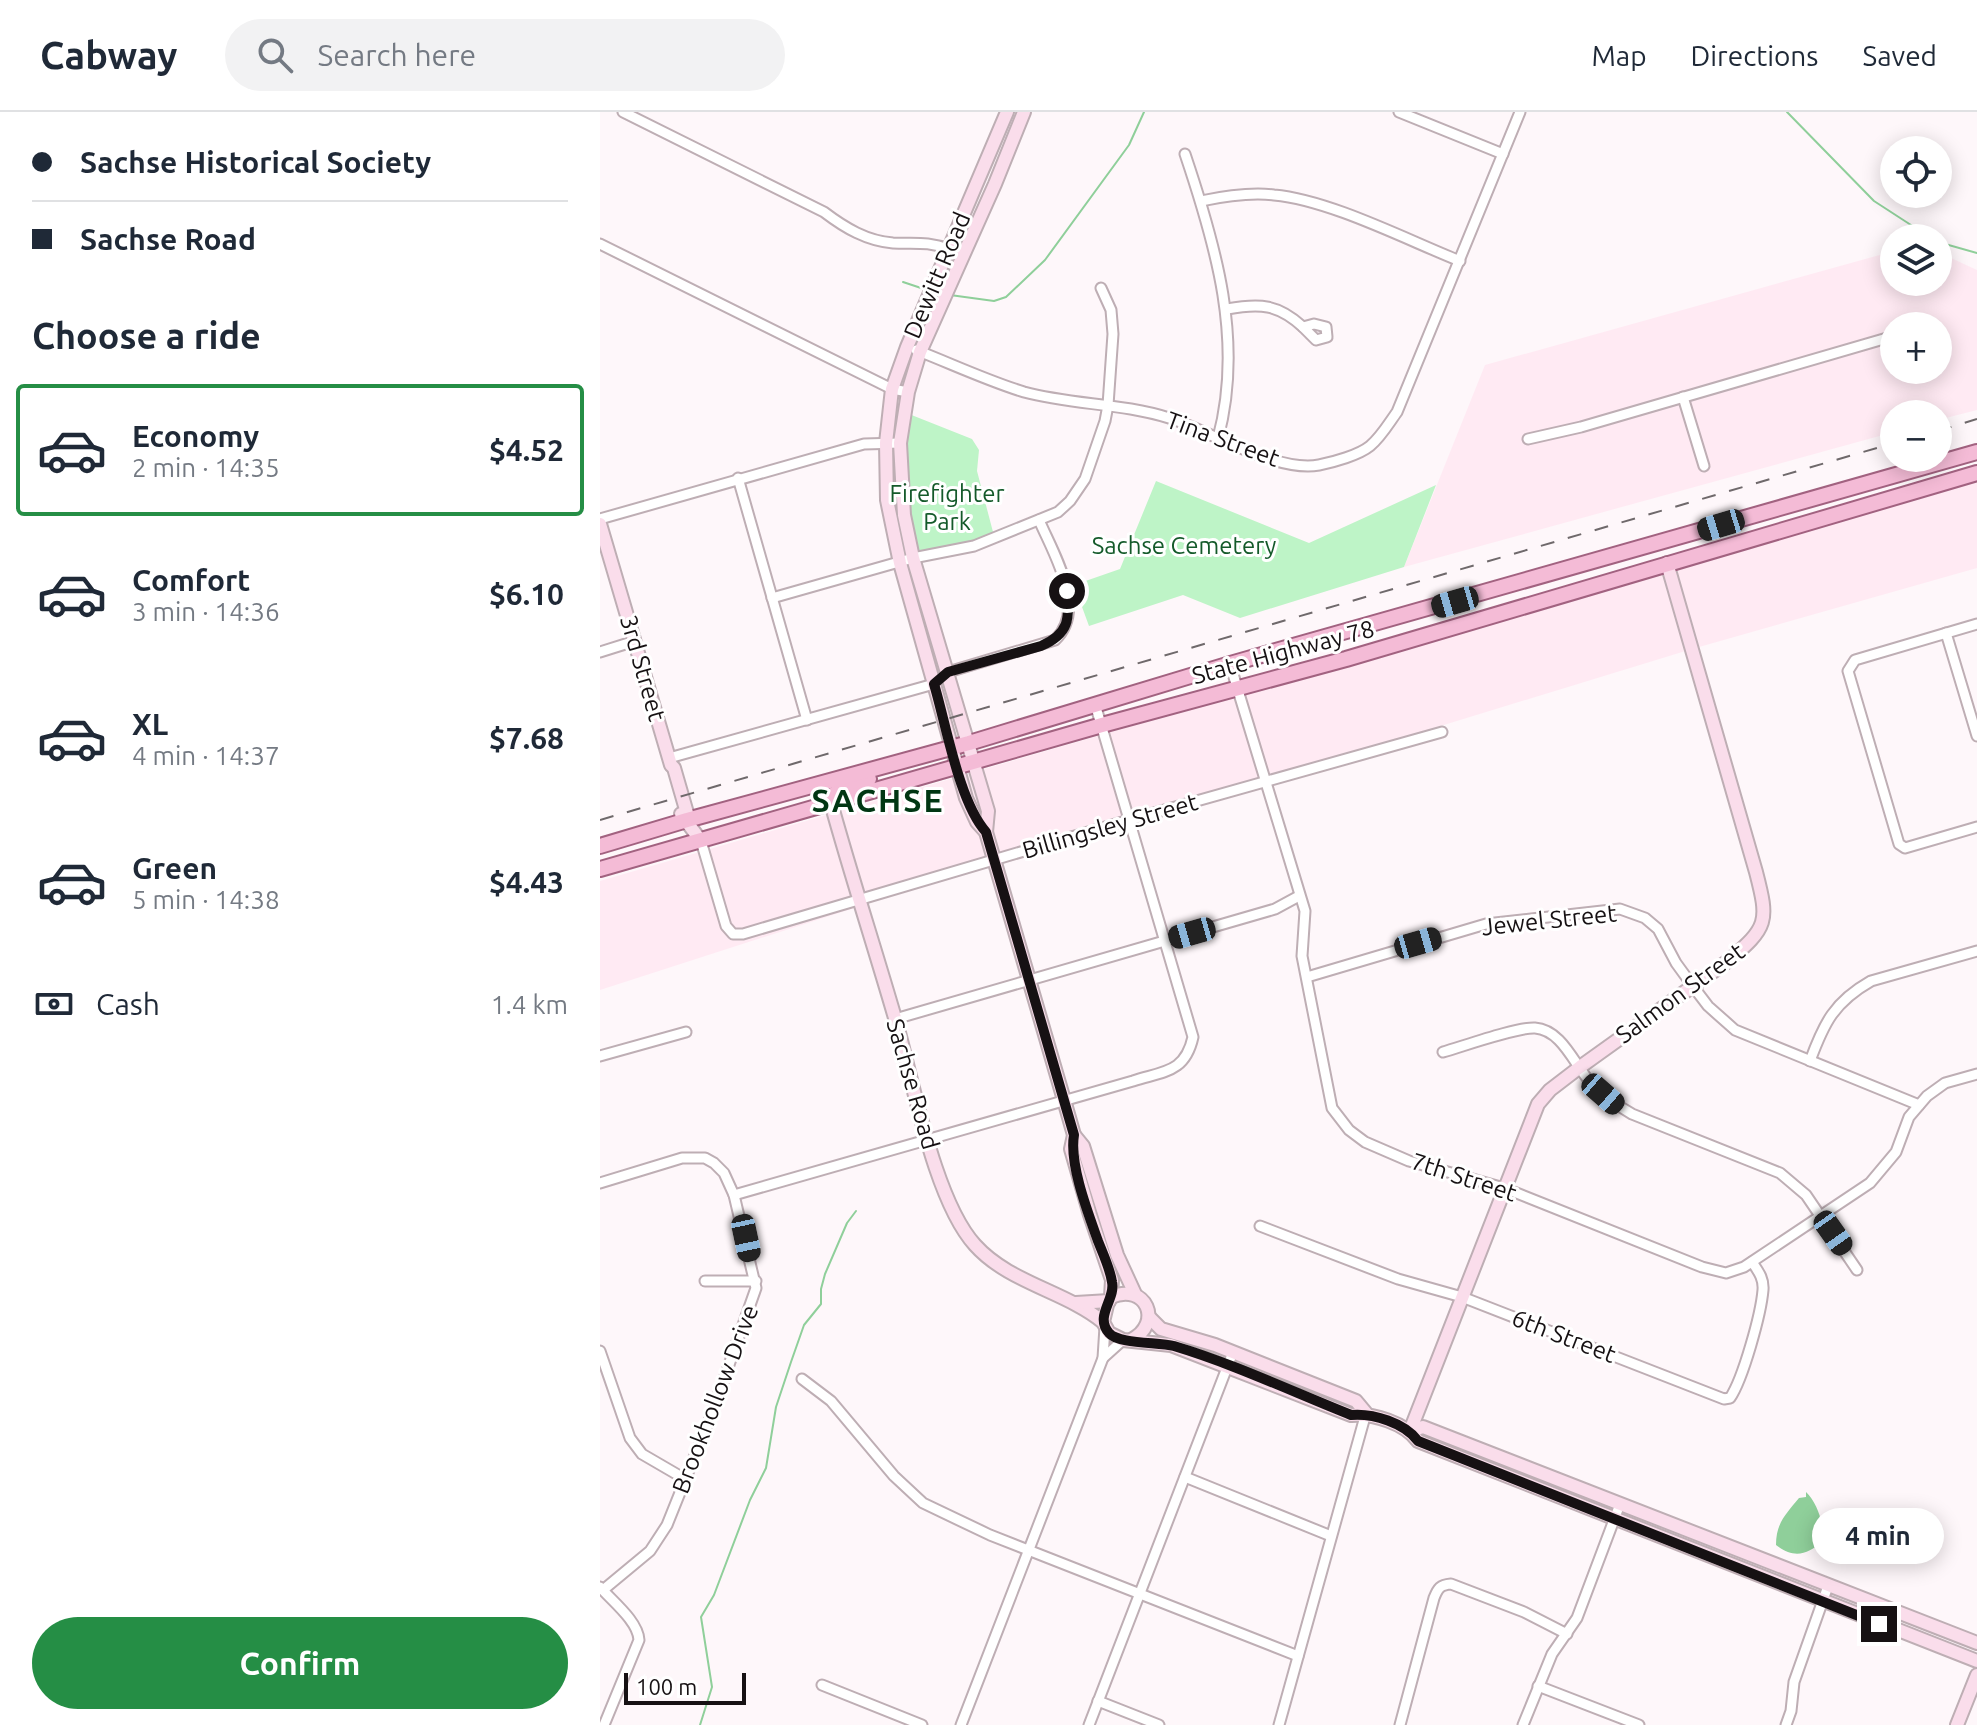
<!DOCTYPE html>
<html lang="en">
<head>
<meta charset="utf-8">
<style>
	:root { --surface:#fff; --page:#f2f2f3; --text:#1f2937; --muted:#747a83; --line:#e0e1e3; --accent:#258e45 }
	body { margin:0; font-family:Ubuntu,sans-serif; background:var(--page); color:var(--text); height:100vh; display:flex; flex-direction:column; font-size:30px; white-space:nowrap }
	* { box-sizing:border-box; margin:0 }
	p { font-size:26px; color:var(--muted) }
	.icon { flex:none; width:44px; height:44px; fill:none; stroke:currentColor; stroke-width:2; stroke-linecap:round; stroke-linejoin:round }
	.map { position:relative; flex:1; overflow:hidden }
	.side { display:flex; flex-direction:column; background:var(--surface); width:600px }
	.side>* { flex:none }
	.hud { display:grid; align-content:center; height:176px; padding:0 32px; background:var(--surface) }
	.buttons { position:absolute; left:1280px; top:24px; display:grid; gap:16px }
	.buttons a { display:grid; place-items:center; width:72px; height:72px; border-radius:50%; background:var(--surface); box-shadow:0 4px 20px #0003; font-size:40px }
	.scale { position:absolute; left:24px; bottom:20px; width:122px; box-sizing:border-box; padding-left:8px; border:4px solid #161113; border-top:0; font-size:22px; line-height:28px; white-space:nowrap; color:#161113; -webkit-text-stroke:6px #fff; paint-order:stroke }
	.end { position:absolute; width:36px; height:36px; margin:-18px; border:10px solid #161113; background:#fff; box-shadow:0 0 0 4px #fff }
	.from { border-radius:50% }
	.bubble { position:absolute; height:56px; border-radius:28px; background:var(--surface); box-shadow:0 4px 20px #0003; font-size:26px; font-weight:700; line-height:56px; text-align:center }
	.car { position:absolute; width:24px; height:48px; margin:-24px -12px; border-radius:10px; box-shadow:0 0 6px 2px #0007; background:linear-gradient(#222 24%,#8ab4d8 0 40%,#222 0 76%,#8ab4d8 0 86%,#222 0) }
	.hud b { display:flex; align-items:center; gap:28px; height:76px; font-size:30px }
	.hud b+b { border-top:2px solid var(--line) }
	.hud i { width:20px; height:20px; background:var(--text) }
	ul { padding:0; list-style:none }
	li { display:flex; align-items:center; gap:24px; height:132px; margin:0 16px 12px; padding:0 16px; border:4px solid transparent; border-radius:8px }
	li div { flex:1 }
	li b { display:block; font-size:30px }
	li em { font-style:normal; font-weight:700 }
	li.on { border-color:var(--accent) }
	li>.icon { width:72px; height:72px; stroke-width:1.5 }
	h2 { padding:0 32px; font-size:36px; line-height:96px }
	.pay { display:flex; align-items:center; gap:20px; height:88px; padding:0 32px; font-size:30px }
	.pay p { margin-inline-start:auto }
	.action { display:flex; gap:16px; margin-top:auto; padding:16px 32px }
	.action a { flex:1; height:92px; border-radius:48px; background:var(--accent); color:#fff; font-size:32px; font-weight:700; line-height:92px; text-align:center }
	header { display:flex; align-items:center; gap:48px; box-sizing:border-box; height:112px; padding:0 40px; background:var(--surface); border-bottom:2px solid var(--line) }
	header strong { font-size:38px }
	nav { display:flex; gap:44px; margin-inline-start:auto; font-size:28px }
	.search { width:560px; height:72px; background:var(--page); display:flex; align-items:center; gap:20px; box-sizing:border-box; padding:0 28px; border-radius:44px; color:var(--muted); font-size:30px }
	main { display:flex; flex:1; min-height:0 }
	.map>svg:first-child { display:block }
	.built { fill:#ffeaf3; fill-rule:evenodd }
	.green { fill:#bef4c7 }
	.water { fill:#8fcf9a }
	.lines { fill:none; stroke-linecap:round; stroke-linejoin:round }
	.stream { stroke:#8fcf9a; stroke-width:2 }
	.street-casing { stroke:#beaeb4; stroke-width:13 }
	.secondary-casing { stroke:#beaeb4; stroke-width:16 }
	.primary-casing { stroke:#a26280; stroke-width:18 }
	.street { stroke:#fff; stroke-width:9 }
	.secondary { stroke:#faddeb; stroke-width:12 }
	.primary { stroke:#f4bbd6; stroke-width:14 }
	.rail { stroke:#6f696b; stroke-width:2; stroke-dasharray:14 14; stroke-linecap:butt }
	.route { stroke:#161113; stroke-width:10 }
	.labels { text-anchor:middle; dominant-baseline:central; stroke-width:6; stroke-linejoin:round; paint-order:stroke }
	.street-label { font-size:24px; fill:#161113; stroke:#fff }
	.park-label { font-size:24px; fill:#145a2a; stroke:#fff }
	.district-label { font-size:32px; font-weight:bold; letter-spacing:2px; fill:#013613; stroke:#fff }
</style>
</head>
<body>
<header>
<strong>Cabway</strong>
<div class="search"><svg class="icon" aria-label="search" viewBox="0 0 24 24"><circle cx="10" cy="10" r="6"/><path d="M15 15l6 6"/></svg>Search here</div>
<nav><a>Map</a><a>Directions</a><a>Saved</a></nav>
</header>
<main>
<section class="side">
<div class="hud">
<b><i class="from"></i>Sachse Historical Society</b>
<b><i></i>Sachse Road</b>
</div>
<h2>Choose a ride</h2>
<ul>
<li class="on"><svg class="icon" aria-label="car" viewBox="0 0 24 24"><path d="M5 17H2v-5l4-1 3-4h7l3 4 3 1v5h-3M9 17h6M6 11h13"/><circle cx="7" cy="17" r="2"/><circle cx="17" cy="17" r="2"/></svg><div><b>Economy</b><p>2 min · 14:35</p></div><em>$4.52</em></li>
<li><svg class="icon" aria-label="car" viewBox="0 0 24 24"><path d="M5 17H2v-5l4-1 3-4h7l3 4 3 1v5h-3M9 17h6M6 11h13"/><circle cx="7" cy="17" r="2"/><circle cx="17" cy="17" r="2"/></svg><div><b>Comfort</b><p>3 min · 14:36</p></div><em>$6.10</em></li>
<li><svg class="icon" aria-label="car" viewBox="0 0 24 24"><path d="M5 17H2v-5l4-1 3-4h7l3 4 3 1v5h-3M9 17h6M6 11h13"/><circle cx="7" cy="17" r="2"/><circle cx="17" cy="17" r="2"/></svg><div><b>XL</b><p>4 min · 14:37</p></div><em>$7.68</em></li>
<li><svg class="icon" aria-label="car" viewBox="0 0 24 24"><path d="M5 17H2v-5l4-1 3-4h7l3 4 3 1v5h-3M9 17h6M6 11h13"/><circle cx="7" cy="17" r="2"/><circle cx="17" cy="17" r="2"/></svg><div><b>Green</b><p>5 min · 14:38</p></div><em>$4.43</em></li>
</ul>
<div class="pay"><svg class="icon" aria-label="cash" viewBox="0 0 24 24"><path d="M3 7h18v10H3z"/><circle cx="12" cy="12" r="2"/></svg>Cash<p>1.4 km</p></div>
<div class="action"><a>Confirm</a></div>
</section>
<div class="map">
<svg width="1377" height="1613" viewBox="0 0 1377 1613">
	<rect width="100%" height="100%" fill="#fef7fa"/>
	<g class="built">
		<path d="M 1294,139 L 1294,170 L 1338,170 L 1338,140 L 1377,158 L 1377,298 L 1338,308 L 1338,302 L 1294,302 L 1294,320 L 804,455 L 885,253 ZM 1294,214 L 1338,214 L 1338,258 L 1294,258 Z"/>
		<polygon points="1377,368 1377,456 1092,537 397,750 0,878 0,769"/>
	</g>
	<g class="green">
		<path d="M 309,302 L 372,327 L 379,338 L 377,359 L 393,420 L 374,430 L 317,440 C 307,387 302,356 309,302 Z"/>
		<polygon points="556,369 709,431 836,373 804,455 640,506 583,483 489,514 474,473 520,457"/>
	</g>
	<path class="water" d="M 1206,1380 C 1217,1390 1225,1414 1223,1429 C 1207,1443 1194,1447 1176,1433 C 1176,1411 1186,1402 1199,1386 L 1206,1385 Z"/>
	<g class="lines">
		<g class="stream">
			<polyline points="1187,0 1274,89 1331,126"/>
			<polyline points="1338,130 1377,141"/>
			<polyline points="303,170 324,177"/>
			<polyline points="350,183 394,189 406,185 445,148 529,33 544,0"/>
			<polyline points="100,1613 112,1575 101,1505 114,1483 150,1388 166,1356 176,1295 191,1250 204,1213 221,1192 221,1177 225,1162 247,1111 256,1099"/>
		</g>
		<g class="street-casing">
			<g id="street">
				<path d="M 23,0 L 224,100 C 245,116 267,129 293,131 C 314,132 328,129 348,137"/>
				<polyline points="799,0 903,42"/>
				<path d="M 585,42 C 616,134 644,230 618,326"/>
				<path d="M 601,89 C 625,84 650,80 674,83 C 730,88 807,128 860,149"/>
				<polyline points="0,132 292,277 308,280"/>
				<path d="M 627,197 C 660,191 678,192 703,215"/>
				<polygon points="714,212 726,215 727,225 716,228 703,215"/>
				<path d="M 316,238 C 352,252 388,269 424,280 C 472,293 522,291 569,306 C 610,319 677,361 719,353 C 734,350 759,343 770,334 C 781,325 789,311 797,300 L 920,0"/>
				<polyline points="1083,285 1104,354"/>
				<polyline points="928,327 981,315 1294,224"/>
				<polyline points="138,366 207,608"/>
				<polyline points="0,407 264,332 300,331"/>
				<polyline points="172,486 313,446 374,434 458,400 470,389 485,367 505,309 508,293 513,222 511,198 501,176"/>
				<polyline points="1377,512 1255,548 1248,559 1299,732 1305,736 1377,715"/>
				<polyline points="1346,521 1377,624"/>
				<polyline points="0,540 35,529"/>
				<polyline points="630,552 705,799 702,844 732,996 749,1018 765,1030 809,1049 904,1076 1102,1155 1126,1161 1144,1155 1270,1071 1296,1040 1309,1005 1327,984 1345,971 1377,962"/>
				<path d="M 69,646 L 334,572 L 348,560 L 455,528 C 488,497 453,441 439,408"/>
				<polyline points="101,729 126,814 133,822 143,822 529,708 842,620"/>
				<polyline points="707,865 886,812 1020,797 1045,806 1058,817 1076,851 1092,873 1108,894 1135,918 1319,993"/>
				<polyline points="295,907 675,797 699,784"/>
				<path d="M 843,940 C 864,934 917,915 935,916 C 963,918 975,955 992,972 C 1004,984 1018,994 1032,1002 L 1180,1061 L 1206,1083 L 1257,1158"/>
				<polyline points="0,944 86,920"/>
				<path d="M 1210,949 C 1224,911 1234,890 1271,869 L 1377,839"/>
				<polyline points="0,1071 82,1046 105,1046 114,1051 124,1061 134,1083 156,1176 112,1301 67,1413 50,1439 3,1478"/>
				<path d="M 134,1083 L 533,969 C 564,959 585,961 593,925 L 495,592"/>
				<path d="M 660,1114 L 798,1167 L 862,1185 L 1124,1287 L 1130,1286 C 1143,1267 1161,1202 1163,1178 C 1164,1166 1158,1159 1152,1150"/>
				<polyline points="105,1169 156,1169"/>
				<polyline points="0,1239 30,1326 42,1342 85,1367"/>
				<polyline points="503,1246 523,1228"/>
				<polyline points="202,1267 231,1289 294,1364 323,1391 390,1423 698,1544"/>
				<polyline points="585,1365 731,1424"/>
				<path d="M 0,1475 C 12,1489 38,1509 39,1528 L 4,1613"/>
				<polyline points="222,1573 322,1613"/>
				<polyline points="938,1574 1039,1613"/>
				<polyline points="498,1589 559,1613"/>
				<polyline points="361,1613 503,1246 505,1215"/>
				<polyline points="489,1613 633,1240"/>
				<polyline points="679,1613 766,1301"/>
				<path d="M 800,1613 L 834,1486 C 838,1476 840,1473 851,1472 L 924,1500 L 967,1522"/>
				<polyline points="923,1613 952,1542 977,1506 1020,1392"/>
				<polyline points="1186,1613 1191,1599 1194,1570 1228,1474"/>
			</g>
		</g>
		<g class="secondary-casing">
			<g id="secondary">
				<path d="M 407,0 L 307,235 L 292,277 L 286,331 L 287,388 L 300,451 L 366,686 L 377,710 L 386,720 L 464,988 L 474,1023 L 471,1037 L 490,1103 L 512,1168 L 511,1185 L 507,1193 L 503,1210 L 509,1221 L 523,1228 L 571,1233 L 751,1303 C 773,1301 805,1311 818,1329 L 1377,1549"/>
				<polyline points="0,412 71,653 74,656 87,701 87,708"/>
				<path d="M 231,691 C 251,763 274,834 295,906 C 313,968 334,1088 375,1133 C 409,1171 465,1179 503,1210"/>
				<polyline points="81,702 101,729"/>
				<polyline points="386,720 388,699 313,446 304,403 300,331 308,280 320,240 395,72 424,0"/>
				<polyline points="474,1023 483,1034 517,1143 535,1182"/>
				<path d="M 511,1185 C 546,1170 564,1211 531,1228"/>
				<polyline points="476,1191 509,1189"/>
				<polyline points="549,1205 561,1217 615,1233 756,1289 766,1301"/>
				<path d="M 810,1319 L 938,992 L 950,978 L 980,955 L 1128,849 C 1168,815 1169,810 1156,760 L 1067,451"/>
				<polyline points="810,1319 823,1315 1377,1531"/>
				<polyline points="1357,1613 1377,1563"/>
			</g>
		</g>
		<g class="primary-casing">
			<g id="primary">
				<polyline points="231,691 234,682 269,667"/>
				<polyline points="0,734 87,708 369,631 630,552 1377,340"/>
				<polyline points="0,757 502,613 746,547 1377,361"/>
			</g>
		</g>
		<use href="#street" class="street"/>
		<use href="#secondary" class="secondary"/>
		<use href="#primary" class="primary"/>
		<g class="rail">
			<polyline points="1338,319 1377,307"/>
			<polyline points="0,708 1294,331"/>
		</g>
	</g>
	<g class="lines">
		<path class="route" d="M 467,479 C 470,507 469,522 441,534 L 348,560 L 334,572 C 346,612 359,690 386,720 L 474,1023 C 469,1052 488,1101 498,1129 C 503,1142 510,1156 512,1170 C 516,1187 494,1204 509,1221 C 518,1232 558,1230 574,1234 C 634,1252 693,1280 751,1303 C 773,1301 805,1311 818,1329 L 1279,1512"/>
	</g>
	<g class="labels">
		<g class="street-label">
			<text transform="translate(337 163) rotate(-67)">Dewitt Road</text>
			<text transform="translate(623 327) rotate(20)">Tina Street</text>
			<text transform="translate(683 540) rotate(-15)">State Highway 78</text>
			<text transform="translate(43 556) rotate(74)">3rd Street</text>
			<text transform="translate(510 714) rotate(-16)">Billingsley Street</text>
			<text transform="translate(949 808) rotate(-6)">Jewel Street</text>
			<text transform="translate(1080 881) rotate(-36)">Salmon Street</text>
			<text transform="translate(313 972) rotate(74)">Sachse Road</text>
			<text transform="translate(864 1065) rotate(18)">7th Street</text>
			<text transform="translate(964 1224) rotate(21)">6th Street</text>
			<text transform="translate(115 1287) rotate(-69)">Brookhollow Drive</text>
		</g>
		<g class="park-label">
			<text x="347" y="381">Firefighter<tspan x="347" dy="28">Park</tspan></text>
			<text x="584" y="433">Sachse Cemetery</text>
		</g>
		<g class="district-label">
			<text x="278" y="688">SACHSE</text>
		</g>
	</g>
</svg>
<div class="buttons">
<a><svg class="icon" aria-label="locate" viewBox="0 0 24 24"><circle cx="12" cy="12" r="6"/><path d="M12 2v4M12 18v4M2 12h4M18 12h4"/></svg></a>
<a><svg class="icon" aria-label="layers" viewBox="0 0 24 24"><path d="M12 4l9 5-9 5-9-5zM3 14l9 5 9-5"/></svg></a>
<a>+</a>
<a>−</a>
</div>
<div class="scale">100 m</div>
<i class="end from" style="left:467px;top:479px"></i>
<i class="end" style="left:1279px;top:1512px"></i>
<div class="bubble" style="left:1212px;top:1396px;width:132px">4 min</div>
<i class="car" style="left:1121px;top:413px;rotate:253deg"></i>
<i class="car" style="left:855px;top:490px;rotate:254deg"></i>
<i class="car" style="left:592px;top:821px;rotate:254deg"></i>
<i class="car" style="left:818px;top:831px;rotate:74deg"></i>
<i class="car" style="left:1003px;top:982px;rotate:131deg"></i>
<i class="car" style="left:1233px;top:1121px;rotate:145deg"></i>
<i class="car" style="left:146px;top:1126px;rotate:168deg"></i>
</div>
</main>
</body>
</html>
